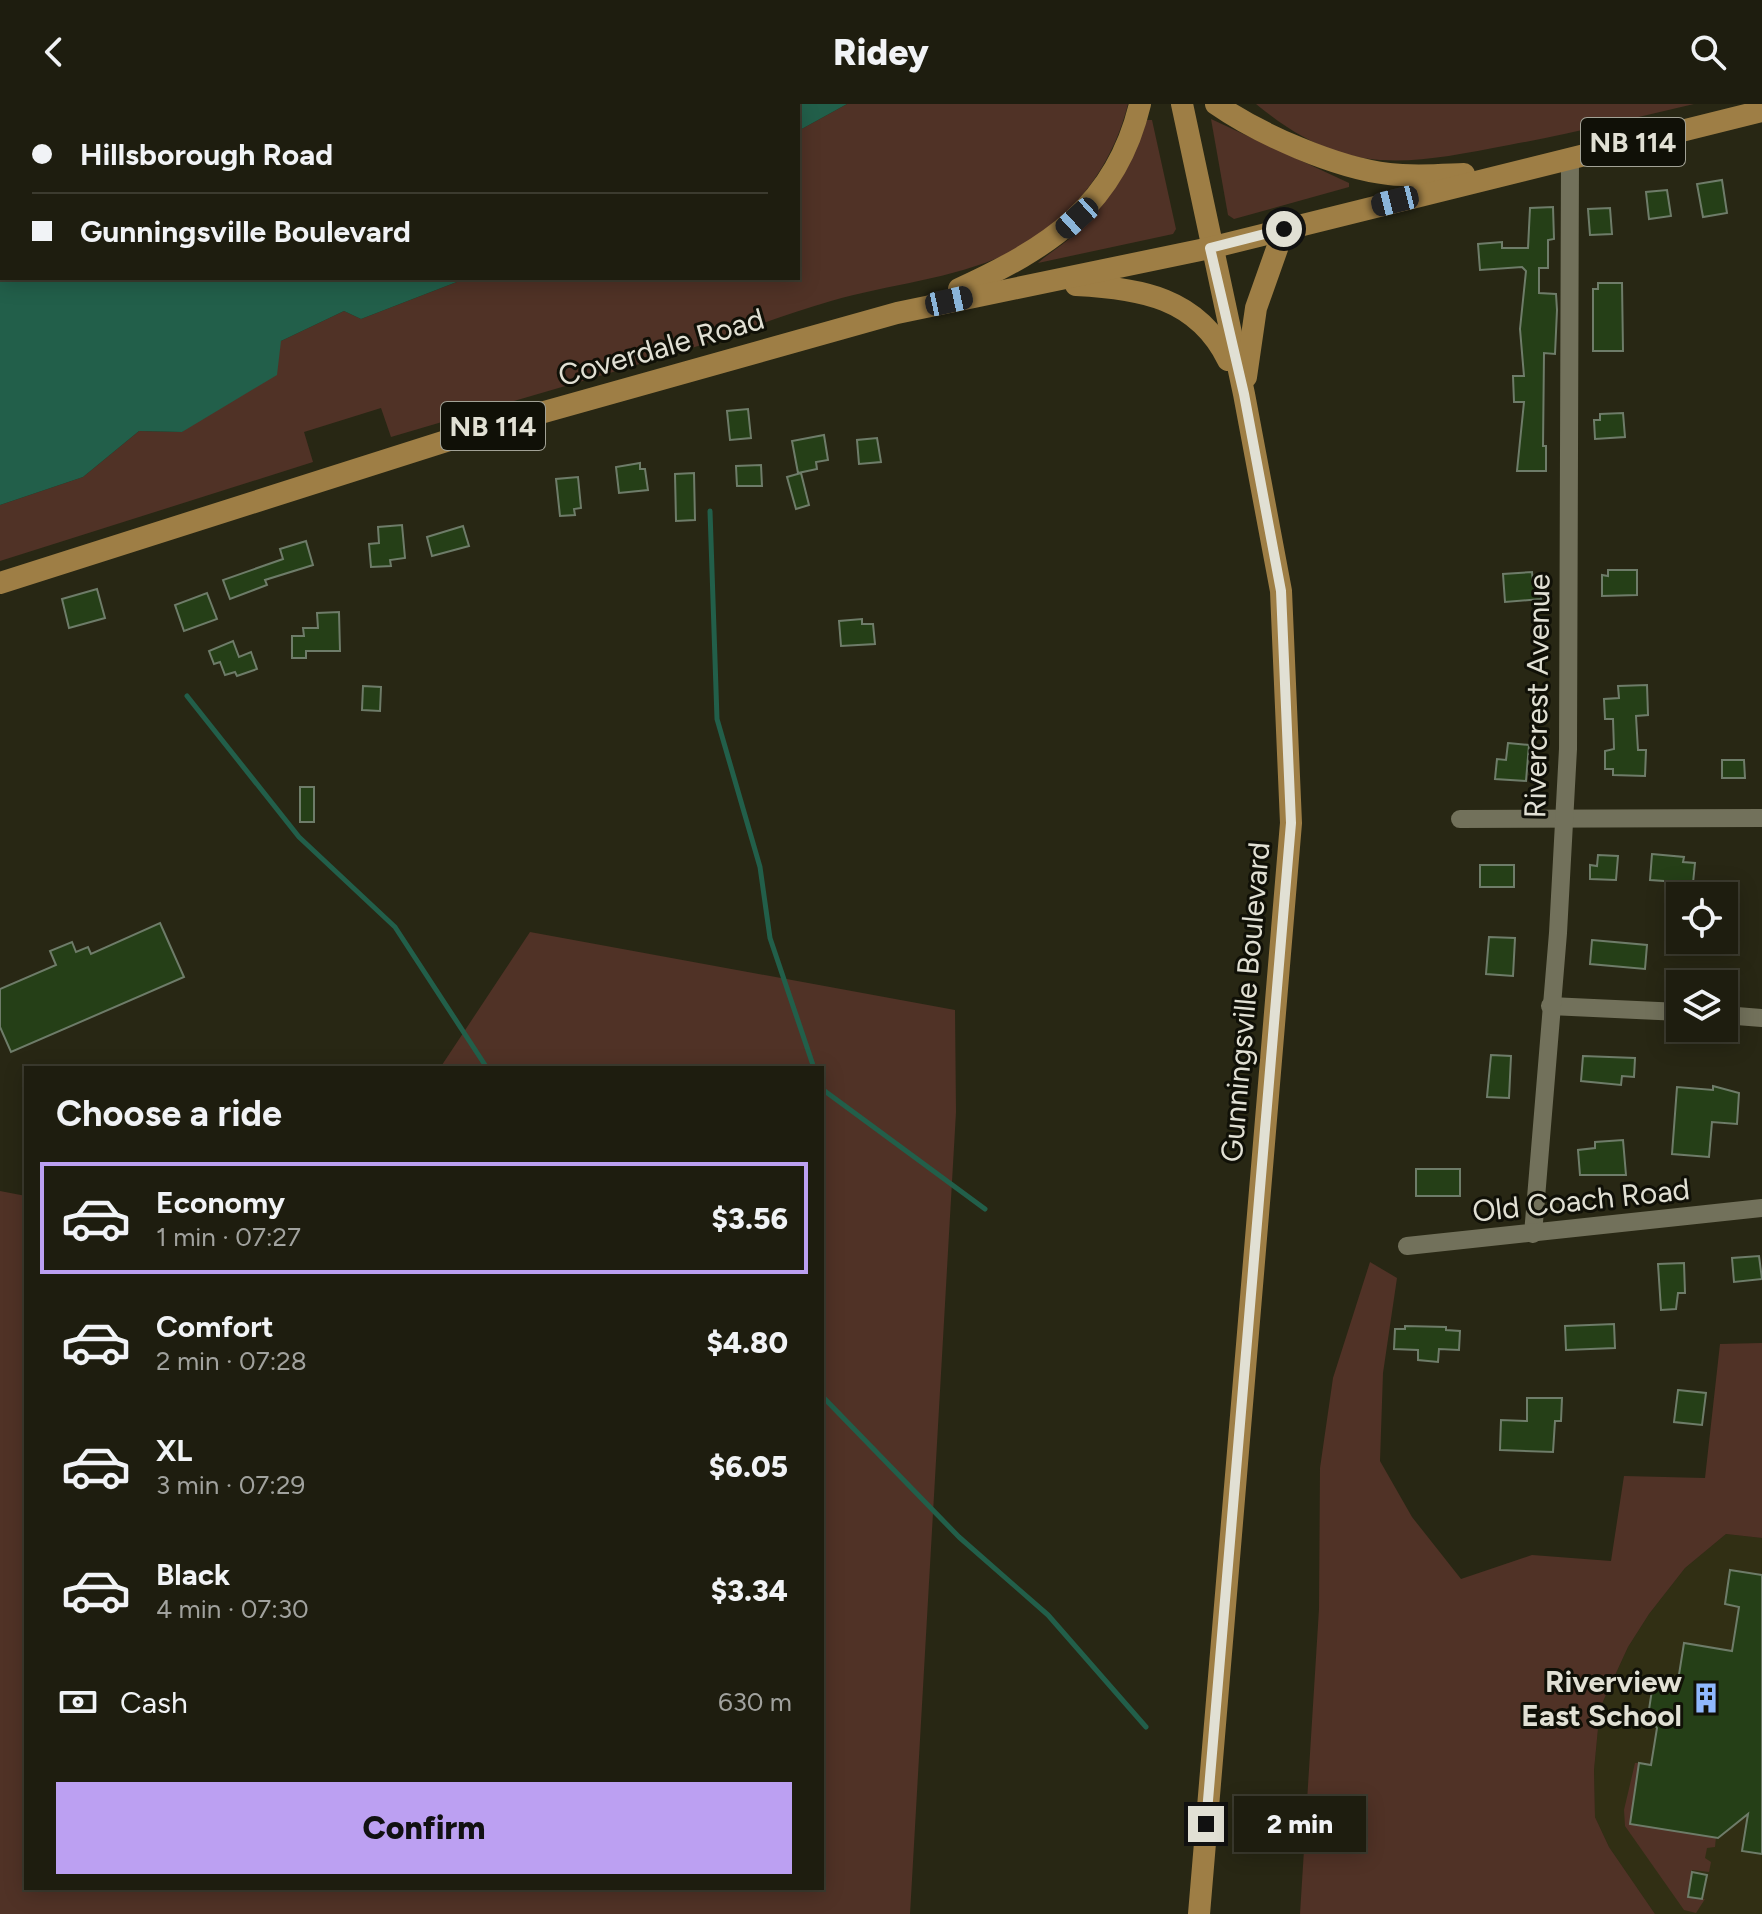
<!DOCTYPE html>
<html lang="en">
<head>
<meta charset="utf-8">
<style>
	:root { --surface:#1e1d0f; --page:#262618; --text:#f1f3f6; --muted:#a1a29e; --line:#3c3b2f; --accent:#bca0f2 }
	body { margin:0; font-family:Figtree,sans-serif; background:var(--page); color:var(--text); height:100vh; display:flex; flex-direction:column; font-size:30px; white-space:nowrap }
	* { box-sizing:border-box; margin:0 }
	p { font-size:26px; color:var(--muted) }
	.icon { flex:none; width:44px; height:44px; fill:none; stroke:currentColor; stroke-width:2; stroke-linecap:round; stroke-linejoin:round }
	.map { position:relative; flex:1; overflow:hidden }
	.sheet { position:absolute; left:24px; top:962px; width:800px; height:824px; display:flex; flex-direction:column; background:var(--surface); border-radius:0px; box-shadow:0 4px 20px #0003,0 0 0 2px var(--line) }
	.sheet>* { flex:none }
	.top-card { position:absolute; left:0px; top:0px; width:800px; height:176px; box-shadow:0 4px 20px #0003,0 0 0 2px var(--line); display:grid; align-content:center; height:176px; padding:0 32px; background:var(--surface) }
	.buttons { position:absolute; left:1666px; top:778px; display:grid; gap:16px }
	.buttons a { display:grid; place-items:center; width:72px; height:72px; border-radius:0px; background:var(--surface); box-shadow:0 4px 20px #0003,0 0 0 2px var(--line); font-size:40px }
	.end { position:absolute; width:36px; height:36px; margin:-18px; border:10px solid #e1e0d4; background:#111; box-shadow:0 0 0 4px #111 }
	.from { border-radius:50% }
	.bubble { position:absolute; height:56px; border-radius:0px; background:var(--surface); box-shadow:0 4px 20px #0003,0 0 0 2px var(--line); font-size:26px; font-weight:800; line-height:56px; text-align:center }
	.car { position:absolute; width:24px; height:48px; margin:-24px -12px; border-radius:10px; box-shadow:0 0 6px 2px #0007; background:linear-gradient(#222 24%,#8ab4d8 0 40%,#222 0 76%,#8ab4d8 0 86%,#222 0) }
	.top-card b { display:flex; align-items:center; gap:28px; height:76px; font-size:30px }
	.top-card b+b { border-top:2px solid var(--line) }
	.top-card i { width:20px; height:20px; background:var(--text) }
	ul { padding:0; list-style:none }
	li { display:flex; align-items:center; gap:24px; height:112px; margin:0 16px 12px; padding:0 16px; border:4px solid transparent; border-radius:0px }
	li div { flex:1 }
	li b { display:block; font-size:30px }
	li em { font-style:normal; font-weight:800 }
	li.active { border-color:var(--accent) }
	li>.icon { width:72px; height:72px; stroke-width:1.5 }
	h2 { padding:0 32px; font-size:36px; line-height:96px }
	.pay { display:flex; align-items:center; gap:20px; height:88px; padding:0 32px; font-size:30px }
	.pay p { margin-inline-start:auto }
	.button { display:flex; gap:16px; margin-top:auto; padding:16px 32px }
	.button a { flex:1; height:92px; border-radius:0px; background:var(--accent); color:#111; font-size:32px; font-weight:800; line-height:92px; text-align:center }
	header { display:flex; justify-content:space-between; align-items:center; height:104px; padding:0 32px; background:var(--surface); font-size:36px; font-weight:800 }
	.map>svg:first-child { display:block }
	.built { fill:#312f14 }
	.green { fill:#503226 }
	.water { fill:#225f4a }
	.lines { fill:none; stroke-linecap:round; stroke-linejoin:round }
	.stream { stroke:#225f4a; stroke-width:5 }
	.building { fill:#253f17; stroke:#6e7c69; stroke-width:2 }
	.minor { stroke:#72715b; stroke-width:18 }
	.major { stroke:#9e7e45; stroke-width:22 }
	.route { stroke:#e1e0d4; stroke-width:10 }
	.labels { text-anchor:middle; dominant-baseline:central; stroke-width:6; stroke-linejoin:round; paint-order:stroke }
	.shield { fill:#101007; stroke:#a2a296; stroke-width:2 }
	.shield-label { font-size:28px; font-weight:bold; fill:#e1e0d4 }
	.street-label { font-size:30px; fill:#e1e0d4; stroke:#101007 }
	.poi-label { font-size:30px; font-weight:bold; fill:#e1e0d4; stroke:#101007; text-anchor:end }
</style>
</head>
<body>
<header><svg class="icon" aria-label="back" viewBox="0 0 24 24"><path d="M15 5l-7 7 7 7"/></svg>Ridey<svg class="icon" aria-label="search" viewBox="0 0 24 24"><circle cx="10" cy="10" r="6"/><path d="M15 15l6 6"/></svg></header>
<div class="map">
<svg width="1762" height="1810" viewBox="0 0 1762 1810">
	<rect width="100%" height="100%" fill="#282714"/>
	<polygon class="built" points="1726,1430 1762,1434 1762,1810 1655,1810 1609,1743 1595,1713 1594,1666 1600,1604 1628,1543 1649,1510 1685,1464"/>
	<g class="green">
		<path d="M 847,0 L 1128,0 C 1115,53 1083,101 1038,132 C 978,174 899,177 831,197 C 779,212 728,233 676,249 C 581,278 486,305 391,333 L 381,304 L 304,328 L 313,358 L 0,457 L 0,401 L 83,373 L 139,327 L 182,328 L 281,237 L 344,207 L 361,215 L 467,174 L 798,174 L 798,27 Z"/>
		<path d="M 1256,0 L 1694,0 C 1632,14 1571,30 1509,41 C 1405,61 1345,74 1256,0 Z"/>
		<polygon points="1211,15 1349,79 1349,83 1234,115 1228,111"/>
		<path d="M 1147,16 L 1152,16 L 1176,125 L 1173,130 L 1038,159 C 1050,148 1065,140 1077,128 C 1108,98 1133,57 1147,16 Z"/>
		<polygon points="530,828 955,906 956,1008 910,1810 0,1810 0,1087 26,1092 26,1784 822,1784 822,964 440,964"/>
		<polygon points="1370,1158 1397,1174 1383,1269 1380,1357 1412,1413 1461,1475 1532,1451 1611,1457 1624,1372 1705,1374 1720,1240 1762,1239 1762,1434 1726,1430 1685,1464 1649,1510 1628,1543 1600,1604 1594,1666 1595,1713 1609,1743 1655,1810 1300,1810 1319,1505 1320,1364 1333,1274"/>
		<polygon points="1635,1659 1639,1659 1716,1733 1715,1743 1707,1744 1705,1754 1711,1758 1709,1768 1692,1766 1688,1793 1705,1795 1696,1809 1684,1806 1625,1722 1624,1706"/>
	</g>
	<polygon class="water" points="0,0 847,0 798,27 798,2 2,2 2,174 467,174 361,215 344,207 281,237 277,271 182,328 139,327 83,373 0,401"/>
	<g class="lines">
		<g class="stream">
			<polyline points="710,407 717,615 760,763 770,834 814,964"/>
			<polyline points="187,592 299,733 395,823 487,964"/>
			<polyline points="822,985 985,1105"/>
			<polyline points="822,1292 959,1433 1048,1511 1146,1623"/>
		</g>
	</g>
	<g class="building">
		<polygon points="1722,76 1727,109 1703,113 1697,80"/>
		<polygon points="1667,86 1671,112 1649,115 1646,88"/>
		<polygon points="1553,103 1554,135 1548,136 1548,164 1539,164 1539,189 1556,190 1557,206 1555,250 1544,249 1543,342 1546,342 1546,367 1517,367 1524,298 1514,298 1513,272 1524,272 1520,225 1526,167 1522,163 1480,166 1478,140 1502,138 1502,144 1528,144 1530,104"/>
		<polygon points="1610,104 1612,130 1590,131 1588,105"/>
		<polygon points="1598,179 1622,179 1623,247 1593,247 1593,185 1598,185"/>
		<polygon points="748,305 751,334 730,336 727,307"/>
		<polygon points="1623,309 1625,333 1595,335 1594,316 1600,316 1600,310"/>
		<polygon points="824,331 828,356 816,358 817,365 798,369 792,337"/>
		<polygon points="877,334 881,358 859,360 857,336"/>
		<polygon points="640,359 640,365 645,365 648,386 619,389 616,363"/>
		<polygon points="761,361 762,382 737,382 736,362"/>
		<polygon points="694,369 695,416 676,417 675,370"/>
		<polygon points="801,369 809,401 796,405 787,373"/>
		<polygon points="578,373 581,404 574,405 575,411 560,412 556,375"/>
		<polygon points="402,421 405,454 390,456 391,462 371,463 369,440 379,439 378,423"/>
		<polygon points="463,422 469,442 432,452 427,433"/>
		<polygon points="306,437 313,461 265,476 267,481 230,495 223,476 283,455 280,445"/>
		<polygon points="1608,466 1637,466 1637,491 1602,492 1602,471 1608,472"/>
		<polygon points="1532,468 1533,480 1540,480 1541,495 1505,498 1503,470"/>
		<polygon points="97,485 105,514 69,524 62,495"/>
		<polygon points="207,489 217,515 184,527 175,501"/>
		<polygon points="339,508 340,547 306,547 306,554 292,554 292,532 304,532 303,524 318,524 317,509"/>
		<polygon points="862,515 862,520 873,520 875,540 841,542 839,517"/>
		<polygon points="233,537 239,553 251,548 257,565 237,572 235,568 225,571 220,558 214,560 209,547"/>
		<polygon points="1647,581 1648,611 1636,612 1638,646 1646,646 1645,672 1613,671 1613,665 1605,665 1605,647 1614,645 1613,615 1605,615 1604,595 1619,594 1618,582"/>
		<polygon points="363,582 381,583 380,607 362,606"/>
		<polygon points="1508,639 1529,641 1526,677 1495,675 1497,655 1506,656"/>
		<polygon points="1722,656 1744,656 1745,674 1722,674"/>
		<rect x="300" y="683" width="14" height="35"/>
		<polygon points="1652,750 1684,753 1683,758 1695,759 1693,779 1650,776"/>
		<polygon points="1598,751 1618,752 1616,776 1590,775 1590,761 1597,762"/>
		<rect x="1480" y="761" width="34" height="22"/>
		<polygon points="160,819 184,873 11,948 0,923 0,885 56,861 50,847 72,838 76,848 88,843 91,850"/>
		<polygon points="1489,833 1515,834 1513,872 1486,870"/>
		<polygon points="1592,836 1647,841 1645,865 1590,860"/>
		<polygon points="1491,951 1511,952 1509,994 1487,993"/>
		<polygon points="1583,952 1635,954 1634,973 1622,972 1621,981 1581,977"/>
		<polygon points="1713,982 1739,989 1737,1020 1712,1018 1709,1053 1672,1050 1677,983 1713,986"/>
		<polygon points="1623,1036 1626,1071 1580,1071 1578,1046 1595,1044 1595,1038"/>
		<rect x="1416" y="1065" width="44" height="27"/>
		<polygon points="1759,1152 1762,1175 1734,1178 1732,1154"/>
		<polygon points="1684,1159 1685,1189 1678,1189 1676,1205 1661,1206 1658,1160"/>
		<polygon points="1614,1220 1615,1244 1566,1246 1565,1222"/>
		<polygon points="1405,1222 1446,1223 1446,1226 1460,1227 1459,1246 1439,1245 1438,1258 1418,1256 1418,1246 1394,1245 1395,1225 1405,1225"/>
		<polygon points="1678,1286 1706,1289 1702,1321 1674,1318"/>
		<polygon points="1527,1294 1562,1294 1561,1317 1555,1317 1553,1348 1500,1346 1501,1316 1527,1317"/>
		<polygon points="1730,1466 1762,1471 1762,1750 1742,1747 1748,1710 1718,1734 1630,1720 1639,1659 1651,1661 1657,1624 1648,1612 1654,1573 1678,1577 1684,1539 1732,1547 1739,1503 1725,1500"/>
		<polygon points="1692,1768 1707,1771 1702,1795 1688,1793"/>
	</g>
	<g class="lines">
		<g class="minor">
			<polyline points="1460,715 1762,714"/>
			<polyline points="1550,902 1680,908"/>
			<polyline points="1724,911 1762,914"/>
			<polyline points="1533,1130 1558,829 1568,645 1570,54"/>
			<polyline points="1407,1142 1762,1104"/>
		</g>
		<g class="major">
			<polyline points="1182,0 1244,290 1281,487 1291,719 1199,1810"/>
			<path d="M 1216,0 C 1259,30 1336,64 1389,70 C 1413,73 1439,71 1464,70"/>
			<path d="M 1076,181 C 1140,184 1198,194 1228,256"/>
			<path d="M 959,185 C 1048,144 1116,102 1140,0"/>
			<polyline points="1246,273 1256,204 1284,125"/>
			<polyline points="0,479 487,324 897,209 1210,144 1762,7"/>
		</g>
	</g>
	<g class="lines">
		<polyline class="route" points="1206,1720 1291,719 1281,487 1244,290 1210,144 1284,125"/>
	</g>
	<defs>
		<g id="building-bare" transform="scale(2.4)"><path d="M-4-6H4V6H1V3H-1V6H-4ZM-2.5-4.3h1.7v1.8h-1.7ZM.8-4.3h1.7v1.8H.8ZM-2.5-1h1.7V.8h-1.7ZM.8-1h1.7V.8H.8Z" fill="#90b8fd" stroke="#101007" stroke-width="2.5" paint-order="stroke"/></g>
	</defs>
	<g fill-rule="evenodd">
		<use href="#building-bare" x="1706" y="1594"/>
	</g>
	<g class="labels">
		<g class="shield">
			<rect x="1581" y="14" width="104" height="48" rx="6"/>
			<rect x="441" y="298" width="104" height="48" rx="6"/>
		</g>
		<g class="shield-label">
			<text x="1633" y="38">NB 114</text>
			<text x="493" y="322">NB 114</text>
		</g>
		<g class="street-label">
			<text transform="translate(661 243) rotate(-16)">Coverdale Road</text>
			<text transform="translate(1537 592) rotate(-89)">Rivercrest Avenue</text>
			<text transform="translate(1245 898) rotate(-85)">Gunningsville Boulevard</text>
			<text transform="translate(1581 1096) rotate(-6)">Old Coach Road</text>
		</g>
		<g class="poi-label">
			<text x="1682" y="1577">Riverview<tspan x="1682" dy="34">East School</tspan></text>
		</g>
	</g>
</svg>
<div class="buttons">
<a><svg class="icon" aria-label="locate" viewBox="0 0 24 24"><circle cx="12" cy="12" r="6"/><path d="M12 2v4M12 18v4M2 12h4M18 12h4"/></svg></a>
<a><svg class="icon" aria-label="layers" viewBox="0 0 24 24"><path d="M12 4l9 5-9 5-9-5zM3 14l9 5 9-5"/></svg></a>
</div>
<i class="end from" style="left:1284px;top:125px"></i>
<i class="end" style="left:1206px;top:1720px"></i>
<div class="bubble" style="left:1234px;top:1692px;width:132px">2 min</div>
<i class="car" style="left:1395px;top:97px;rotate:256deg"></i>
<i class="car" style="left:1077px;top:114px;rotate:228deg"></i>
<i class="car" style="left:949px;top:197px;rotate:78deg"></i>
<div class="top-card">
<b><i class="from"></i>Hillsborough Road</b>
<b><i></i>Gunningsville Boulevard</b>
</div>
<section class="sheet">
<h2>Choose a ride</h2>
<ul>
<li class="active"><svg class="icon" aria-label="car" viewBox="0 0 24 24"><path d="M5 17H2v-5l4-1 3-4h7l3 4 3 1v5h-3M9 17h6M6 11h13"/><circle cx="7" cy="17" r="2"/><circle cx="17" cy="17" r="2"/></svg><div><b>Economy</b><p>1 min · 07:27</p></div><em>$3.56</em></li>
<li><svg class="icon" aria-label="car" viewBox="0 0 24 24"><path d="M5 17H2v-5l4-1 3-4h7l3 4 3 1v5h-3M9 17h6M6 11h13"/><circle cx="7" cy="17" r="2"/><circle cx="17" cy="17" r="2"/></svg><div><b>Comfort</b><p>2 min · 07:28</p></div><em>$4.80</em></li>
<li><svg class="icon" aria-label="car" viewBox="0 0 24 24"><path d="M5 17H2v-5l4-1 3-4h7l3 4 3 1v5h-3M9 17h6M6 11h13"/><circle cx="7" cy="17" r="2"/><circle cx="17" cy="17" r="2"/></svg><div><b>XL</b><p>3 min · 07:29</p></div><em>$6.05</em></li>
<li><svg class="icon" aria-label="car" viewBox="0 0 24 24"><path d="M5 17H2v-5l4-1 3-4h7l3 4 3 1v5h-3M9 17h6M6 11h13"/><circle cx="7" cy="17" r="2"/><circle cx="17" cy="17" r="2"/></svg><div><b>Black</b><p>4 min · 07:30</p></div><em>$3.34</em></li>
</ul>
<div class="pay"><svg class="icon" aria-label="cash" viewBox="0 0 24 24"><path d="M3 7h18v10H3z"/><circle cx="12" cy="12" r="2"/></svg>Cash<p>630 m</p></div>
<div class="button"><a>Confirm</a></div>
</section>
</div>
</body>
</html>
